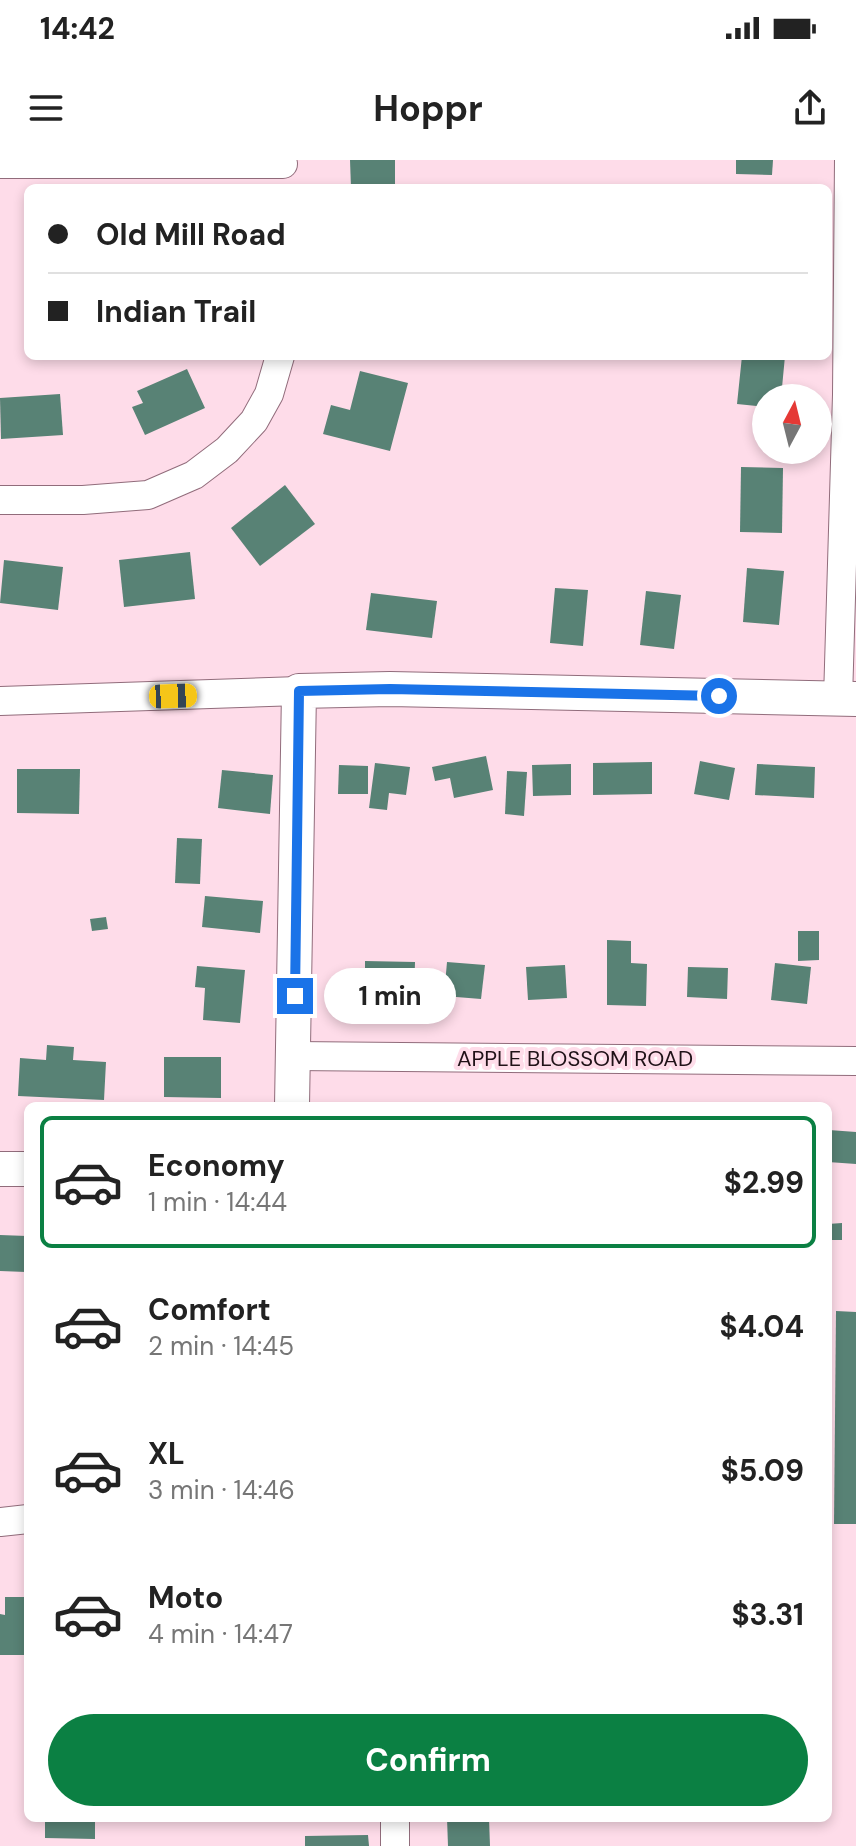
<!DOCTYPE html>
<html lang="en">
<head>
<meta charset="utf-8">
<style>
	:root { --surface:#fff; --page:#f6f6f6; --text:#222; --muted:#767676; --line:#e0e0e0; --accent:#0b8043 }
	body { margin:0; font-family:"DM Sans",sans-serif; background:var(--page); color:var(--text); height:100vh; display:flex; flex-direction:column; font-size:30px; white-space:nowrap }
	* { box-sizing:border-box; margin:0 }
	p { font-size:26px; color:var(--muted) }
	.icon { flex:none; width:44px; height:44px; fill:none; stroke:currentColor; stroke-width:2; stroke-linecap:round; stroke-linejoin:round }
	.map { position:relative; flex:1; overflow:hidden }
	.side { position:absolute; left:24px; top:942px; width:808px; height:720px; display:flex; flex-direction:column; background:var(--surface); border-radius:12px; box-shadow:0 4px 12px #0003 }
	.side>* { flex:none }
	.guide { position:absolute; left:24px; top:24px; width:808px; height:176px; border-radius:12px; box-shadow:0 4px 12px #0003; display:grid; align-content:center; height:176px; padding:0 24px; background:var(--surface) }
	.needle { width:52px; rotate:7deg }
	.controls { position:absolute; left:752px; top:224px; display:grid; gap:16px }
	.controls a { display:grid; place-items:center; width:80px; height:80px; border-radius:50%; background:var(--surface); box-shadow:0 4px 12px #0003; font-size:40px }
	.end { position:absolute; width:36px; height:36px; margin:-18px; border:10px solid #1a73e8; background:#fff; box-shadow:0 0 0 4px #fff }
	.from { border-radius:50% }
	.bubble { position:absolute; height:56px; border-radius:28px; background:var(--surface); box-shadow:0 4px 12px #0003; font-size:26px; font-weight:700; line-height:56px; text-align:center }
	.car { position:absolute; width:24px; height:48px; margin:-24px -12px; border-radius:10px; box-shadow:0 0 6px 2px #0007; background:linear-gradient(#f5c518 24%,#345 0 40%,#f5c518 0 76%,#345 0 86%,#f5c518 0) }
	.guide b { display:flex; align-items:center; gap:28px; height:76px; font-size:30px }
	.guide b+b { border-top:2px solid var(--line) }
	.guide i { width:20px; height:20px; background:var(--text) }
	ul { padding:14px 0 0; list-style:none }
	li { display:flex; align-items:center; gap:24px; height:132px; margin:0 16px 12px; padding:0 8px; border:4px solid transparent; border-radius:12px }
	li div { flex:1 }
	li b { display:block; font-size:30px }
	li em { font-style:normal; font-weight:700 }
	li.current { border-color:var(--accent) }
	li>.icon { width:72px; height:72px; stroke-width:1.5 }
	.primary-button { display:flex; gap:16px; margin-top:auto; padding:16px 24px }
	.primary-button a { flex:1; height:92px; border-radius:48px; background:var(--accent); color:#fff; font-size:32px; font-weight:700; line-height:92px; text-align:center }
	.status { display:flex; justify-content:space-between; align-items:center; height:56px; padding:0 40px; background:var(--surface); direction:ltr }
	.status svg { height:22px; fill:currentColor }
	header { display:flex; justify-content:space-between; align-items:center; height:104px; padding:0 24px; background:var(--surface); font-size:36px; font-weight:700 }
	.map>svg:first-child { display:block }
	.building { fill:#588275 }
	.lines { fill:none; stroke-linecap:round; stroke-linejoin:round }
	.minor-casing { stroke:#916c7b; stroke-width:30 }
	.tertiary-casing { stroke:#916c7b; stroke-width:36 }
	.minor { stroke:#fff; stroke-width:28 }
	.tertiary { stroke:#fff; stroke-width:34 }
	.route { stroke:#1a73e8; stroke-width:10 }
	.labels { text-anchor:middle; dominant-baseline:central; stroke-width:8; stroke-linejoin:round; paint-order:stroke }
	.street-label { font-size:22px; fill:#201218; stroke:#fedce9 }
</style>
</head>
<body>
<div class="status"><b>14:42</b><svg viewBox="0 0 49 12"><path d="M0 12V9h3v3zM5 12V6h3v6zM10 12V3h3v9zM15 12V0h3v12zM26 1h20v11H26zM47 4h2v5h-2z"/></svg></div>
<header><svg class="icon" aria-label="menu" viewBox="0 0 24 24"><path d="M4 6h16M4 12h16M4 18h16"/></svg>Hoppr<svg class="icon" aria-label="share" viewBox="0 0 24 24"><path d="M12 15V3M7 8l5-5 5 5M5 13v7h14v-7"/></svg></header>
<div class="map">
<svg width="856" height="1686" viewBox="0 0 856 1686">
	<rect width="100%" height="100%" fill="#fedce9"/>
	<g class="building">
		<polygon points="350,0 395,0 395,28 351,28"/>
		<polygon points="736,0 773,0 772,15 736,14"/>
		<polygon points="742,196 785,196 781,238 766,238 766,247 737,244"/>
		<polygon points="187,209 205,248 145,275 132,247 143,243 137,231"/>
		<polygon points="360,211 408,223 390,291 323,274 331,245 350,250"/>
		<polygon points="60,234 63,275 1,279 0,238"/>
		<polygon points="741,307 783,308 782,373 740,372"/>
		<polygon points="285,325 315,364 260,406 231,368"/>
		<polygon points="190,392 195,439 124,447 119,400"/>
		<polygon points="4,400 63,407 58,450 0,443"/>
		<polygon points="747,408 784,411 779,465 743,462"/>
		<polygon points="555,428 588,430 583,486 550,483"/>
		<polygon points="646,431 681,435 674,489 640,485"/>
		<polygon points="371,433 437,441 432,478 366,470"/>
		<polygon points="486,596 493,630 454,638 450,618 435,621 432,607"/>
		<polygon points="700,601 735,608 729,640 694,634"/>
		<polygon points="652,602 652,634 593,635 593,603"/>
		<polygon points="375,603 410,607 406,635 389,633 387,650 369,648"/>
		<polygon points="571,604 571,635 533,636 532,605"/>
		<polygon points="757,604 815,607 814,638 755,635"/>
		<polygon points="339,605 368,606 368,634 338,634"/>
		<polygon points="17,609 80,609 79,654 17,653"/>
		<polygon points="222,610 273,615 270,654 218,648"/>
		<polygon points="507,611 527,612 524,656 505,654"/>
		<polygon points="177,678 202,679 200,724 175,723"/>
		<polygon points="205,736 263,741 260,773 202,767"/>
		<polygon points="106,757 108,769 92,771 90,759"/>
		<polygon points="798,771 819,771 819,800 798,801"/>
		<polygon points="607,780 631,781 631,803 647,804 646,846 607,845"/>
		<polygon points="365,801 415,802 414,836 365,835"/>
		<polygon points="447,802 485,805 481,839 444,836"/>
		<polygon points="775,803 811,807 807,844 771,840"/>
		<polygon points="565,805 567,838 528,840 526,807"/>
		<polygon points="197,806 245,810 240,863 203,860 205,828 195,827"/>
		<polygon points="688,807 728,808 727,839 687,837"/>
		<polygon points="47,885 74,887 73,900 106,902 104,940 18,936 20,898 46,900"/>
		<polygon points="164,897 221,897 221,938 164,937"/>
		<polygon points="829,970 856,972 856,1004 828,1002"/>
		<polygon points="842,1063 842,1080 828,1080 828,1064"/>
		<polygon points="0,1075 27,1076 26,1112 0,1111"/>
		<polygon points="836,1151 856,1152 856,1364 834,1364"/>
		<polygon points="5,1437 28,1437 28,1495 0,1495 0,1454 5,1455"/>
		<polygon points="45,1658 95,1658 95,1679 45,1678"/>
		<polygon points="447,1658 489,1658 490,1686 448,1686"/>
		<polygon points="368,1675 369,1686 305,1686 305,1676"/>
	</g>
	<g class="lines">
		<g class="minor-casing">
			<g id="minor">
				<polyline points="0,4 283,4"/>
				<polyline points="0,340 83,340 148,335 194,315 227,290 254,261 269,234 280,196"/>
				<polyline points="838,539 847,235 849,0"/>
				<polyline points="0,541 299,531"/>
				<polyline points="294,896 856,901"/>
				<polyline points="0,1362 28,1359"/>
				<polyline points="395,1658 395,1686"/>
			</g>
		</g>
		<g class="tertiary-casing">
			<g id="tertiary">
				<polyline points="292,946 299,531 390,529 856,539"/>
				<polyline points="0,1009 28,1009"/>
			</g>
		</g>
		<use href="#minor" class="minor"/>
		<use href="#tertiary" class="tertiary"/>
	</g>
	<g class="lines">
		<polyline class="route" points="295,836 299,531 390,529 719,536"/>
	</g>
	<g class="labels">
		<g class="street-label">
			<text x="575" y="898">APPLE BLOSSOM ROAD</text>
		</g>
	</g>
</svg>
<div class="controls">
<a><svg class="needle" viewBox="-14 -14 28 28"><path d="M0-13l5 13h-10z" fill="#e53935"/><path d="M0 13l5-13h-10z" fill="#767676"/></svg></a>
</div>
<i class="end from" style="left:719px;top:536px"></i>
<i class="end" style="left:295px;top:836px"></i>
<div class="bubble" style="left:324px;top:808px;width:132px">1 min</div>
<i class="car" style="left:173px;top:536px;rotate:88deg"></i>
<div class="guide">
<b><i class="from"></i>Old Mill Road</b>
<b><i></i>Indian Trail</b>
</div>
<section class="side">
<ul>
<li class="current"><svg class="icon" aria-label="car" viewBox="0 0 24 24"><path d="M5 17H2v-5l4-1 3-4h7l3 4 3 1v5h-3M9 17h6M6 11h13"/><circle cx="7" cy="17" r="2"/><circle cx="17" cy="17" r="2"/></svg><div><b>Economy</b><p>1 min · 14:44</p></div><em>$2.99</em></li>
<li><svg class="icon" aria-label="car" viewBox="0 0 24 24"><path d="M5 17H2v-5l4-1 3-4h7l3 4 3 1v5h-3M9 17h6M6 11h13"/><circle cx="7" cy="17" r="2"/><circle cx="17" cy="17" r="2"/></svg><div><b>Comfort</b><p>2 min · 14:45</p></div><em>$4.04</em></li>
<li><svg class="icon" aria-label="car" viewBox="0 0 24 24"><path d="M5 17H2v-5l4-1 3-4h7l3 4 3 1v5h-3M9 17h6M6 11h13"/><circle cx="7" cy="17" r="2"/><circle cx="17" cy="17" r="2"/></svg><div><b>XL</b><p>3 min · 14:46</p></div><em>$5.09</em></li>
<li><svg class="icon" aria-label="car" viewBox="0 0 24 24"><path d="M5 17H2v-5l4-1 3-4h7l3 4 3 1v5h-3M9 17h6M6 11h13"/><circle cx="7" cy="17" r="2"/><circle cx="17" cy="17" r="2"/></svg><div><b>Moto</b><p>4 min · 14:47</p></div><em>$3.31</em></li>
</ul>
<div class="primary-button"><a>Confirm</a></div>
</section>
</div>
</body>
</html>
